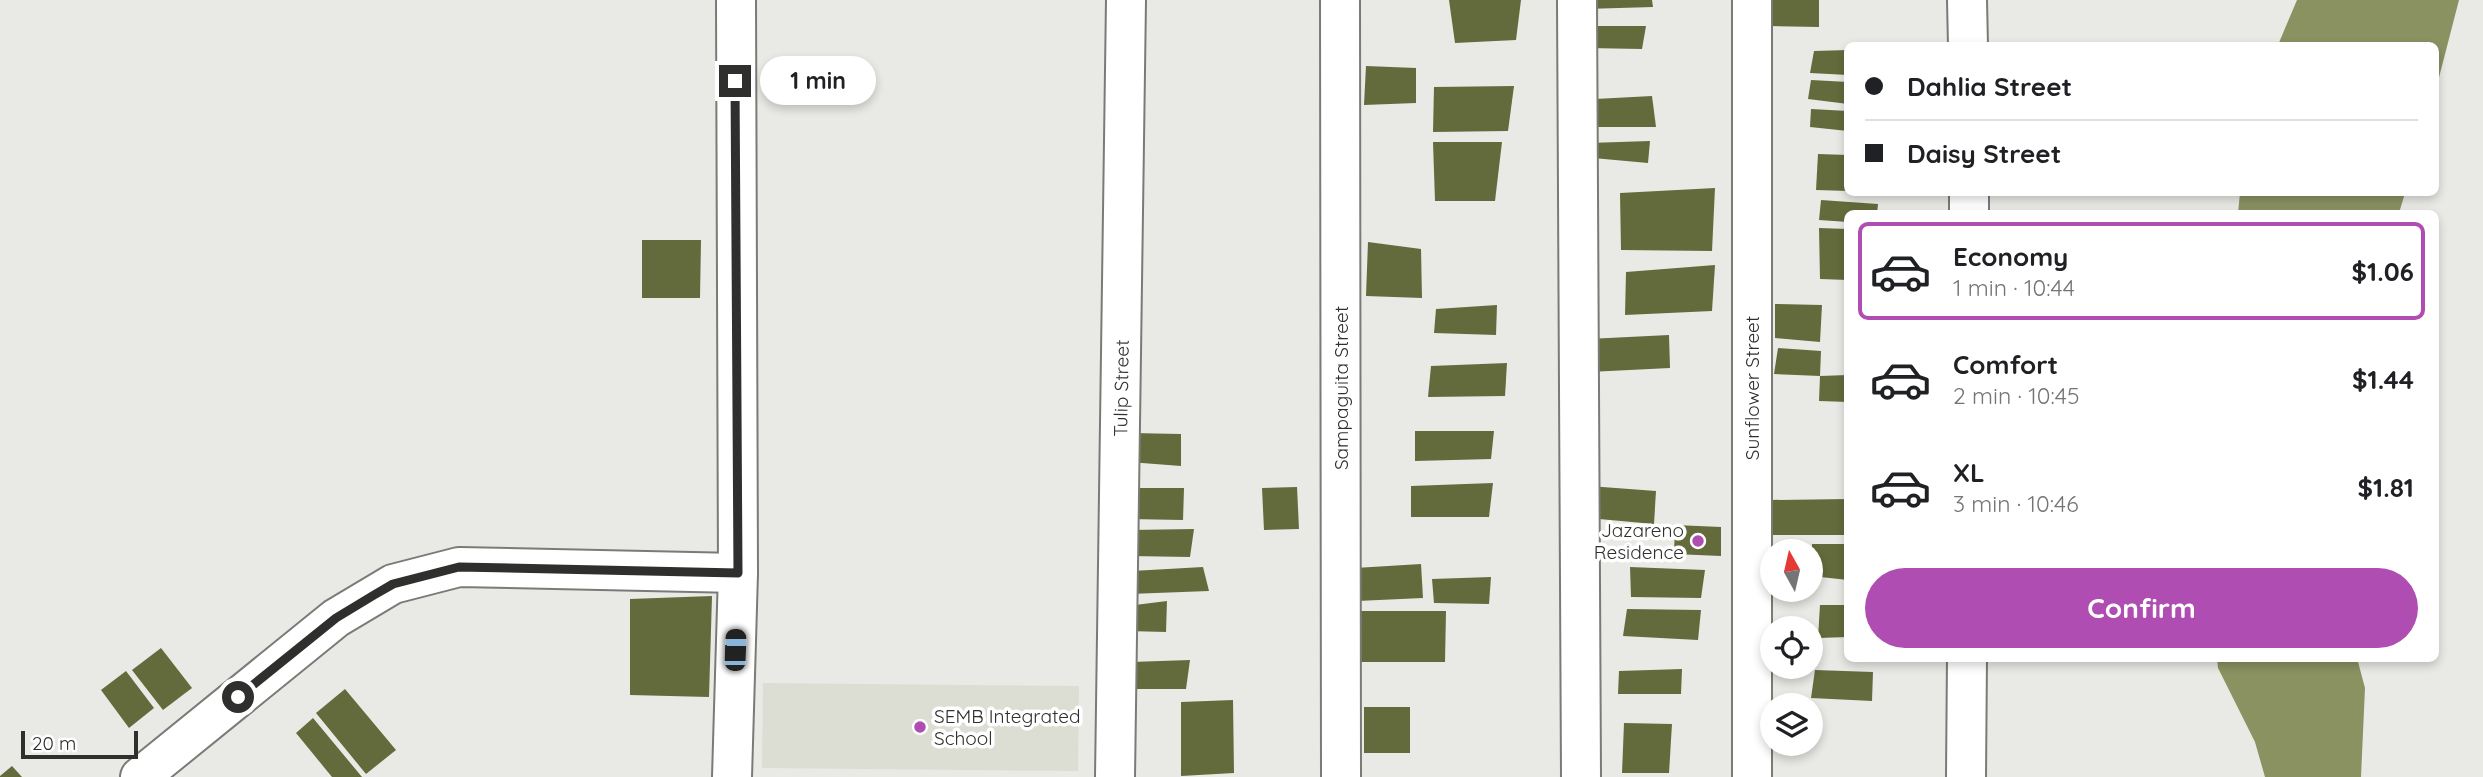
<!DOCTYPE html>
<html lang="en">
<head>
<meta charset="utf-8">
<style>
	:root { --surface:#fff; --page:#f2f2f2; --text:#202124; --muted:#757577; --line:#e0e0e0; --accent:#b04db3 }
	body { margin:0; font-family:Quicksand,sans-serif; background:var(--page); color:var(--text); height:100vh; display:flex; flex-direction:column; font-size:26px; white-space:nowrap }
	* { box-sizing:border-box; margin:0 }
	p { font-size:23px; color:var(--muted) }
	.icon { flex:none; width:38px; height:38px; fill:none; stroke:currentColor; stroke-width:2; stroke-linecap:round; stroke-linejoin:round }
	.map { position:relative; flex:1; overflow:hidden }
	.details { position:absolute; left:1844px; top:210px; width:595px; height:452px; display:flex; flex-direction:column; background:var(--surface); border-radius:10px; box-shadow:0 4px 10px #0003 }
	.details>* { flex:none }
	.guide { position:absolute; left:1844px; top:42px; width:595px; height:154px; border-radius:10px; box-shadow:0 4px 10px #0003; display:grid; align-content:center; height:154px; padding:0 21px; background:var(--surface) }
	.needle { width:46px; rotate:352deg }
	.controls { position:absolute; left:1760px; top:539px; display:grid; gap:14px }
	.controls a { display:grid; place-items:center; width:63px; height:63px; border-radius:50%; background:var(--surface); box-shadow:0 4px 10px #0003; font-size:35px }
	.scale { position:absolute; left:21px; bottom:18px; width:117px; box-sizing:border-box; padding-left:7px; border:4px solid #2f2f2d; border-top:0; font-size:19px; line-height:24px; white-space:nowrap; color:#2f2f2d; -webkit-text-stroke:5px #fff; paint-order:stroke }
	.end { position:absolute; width:32px; height:32px; margin:-16px; border:9px solid #2f2f2d; background:#fff; box-shadow:0 0 0 4px #fff }
	.from { border-radius:50% }
	.bubble { position:absolute; height:49px; border-radius:24px; background:var(--surface); box-shadow:0 4px 10px #0003; font-size:23px; font-weight:800; line-height:49px; text-align:center }
	.car { position:absolute; width:21px; height:42px; margin:-21px -10px; border-radius:9px; box-shadow:0 0 5px 2px #0007; background:linear-gradient(#222 24%,#8ab4d8 0 40%,#222 0 76%,#8ab4d8 0 86%,#222 0) }
	.guide b { display:flex; align-items:center; gap:24px; height:66px; font-size:26px }
	.guide b+b { border-top:2px solid var(--line) }
	.guide i { width:18px; height:18px; background:var(--text) }
	ul { padding:12px 0 0; list-style:none }
	li { display:flex; align-items:center; gap:21px; height:98px; margin:0 14px 10px; padding:0 7px; border:4px solid transparent; border-radius:10px }
	li div { flex:1 }
	li b { display:block; font-size:26px }
	li em { font-style:normal; font-weight:800 }
	li.active { border-color:var(--accent) }
	li>.icon { width:63px; height:63px; stroke-width:1.5 }
	.primary-button { display:flex; gap:14px; margin-top:auto; padding:14px 21px }
	.primary-button a { flex:1; height:80px; border-radius:42px; background:var(--accent); color:#fff; font-size:28px; font-weight:800; line-height:80px; text-align:center }
	.map>svg:first-child { display:block }
	.built { fill:#dcded3 }
	.water { fill:#8a9262 }
	.building { fill:#636b3c }
	.lines { fill:none; stroke-linecap:round; stroke-linejoin:round }
	.minor-casing { stroke:#7a7b76; stroke-width:42 }
	.minor { stroke:#fff; stroke-width:38 }
	.route { stroke:#2f2f2d; stroke-width:9 }
	.poi-dot { fill:#b04db3; stroke:#fff; stroke-width:2.5 }
	.labels { text-anchor:middle; dominant-baseline:central; stroke-width:7; stroke-linejoin:round; paint-order:stroke }
	.street-label { font-size:19px; fill:#2f2f2d; stroke:#fff }
	.poi-label { font-size:19px; fill:#2f2f2d; stroke:#fff; text-anchor:end }
</style>
</head>
<body>
<div class="map">
<svg width="2483" height="777" viewBox="0 0 2483 777">
	<rect width="100%" height="100%" fill="#e9eae5"/>
	<polygon class="built" points="763,683 1079,686 1078,771 762,768"/>
	<g class="water">
		<polygon points="2297,0 2459,0 2436,89 2436,46 2278,45"/>
		<polygon points="2240,193 2240,192 2405,193 2399,213 2238,213"/>
		<polygon points="2217,658 2357,658 2365,688 2361,777 2265,777 2255,742 2218,668"/>
	</g>
	<g class="building">
		<polygon points="1449,0 1521,0 1516,40 1455,43"/>
		<polygon points="1585,0 1652,0 1653,7 1585,9"/>
		<polygon points="1768,0 1819,0 1819,27 1768,26"/>
		<polygon points="1591,26 1646,26 1642,49 1587,48"/>
		<polygon points="1848,50 1848,75 1810,73 1814,51"/>
		<polygon points="1366,66 1416,68 1416,103 1364,105"/>
		<polygon points="1811,80 1848,82 1848,104 1808,99"/>
		<polygon points="1514,86 1508,131 1433,132 1434,87"/>
		<polygon points="1652,96 1656,127 1591,127 1595,99"/>
		<polygon points="1811,109 1848,111 1848,131 1810,127"/>
		<polygon points="1650,141 1648,163 1593,158 1589,143"/>
		<polygon points="1433,142 1502,142 1495,201 1435,201"/>
		<polygon points="1818,154 1848,155 1848,191 1816,190"/>
		<polygon points="1715,188 1712,251 1621,250 1620,193"/>
		<polygon points="1821,200 1878,204 1877,214 1848,214 1848,222 1819,220"/>
		<polygon points="1819,228 1848,229 1848,280 1820,279"/>
		<polygon points="642,240 701,240 700,298 642,298"/>
		<polygon points="1368,242 1421,249 1422,298 1366,296"/>
		<polygon points="1715,265 1712,311 1625,315 1626,272"/>
		<polygon points="1775,304 1822,305 1820,342 1775,338"/>
		<polygon points="1497,305 1496,335 1434,333 1436,309"/>
		<polygon points="1669,335 1670,368 1589,372 1588,339"/>
		<polygon points="1778,348 1821,351 1820,376 1774,374"/>
		<polygon points="1507,363 1505,396 1428,397 1431,366"/>
		<polygon points="1848,375 1848,402 1819,401 1820,376"/>
		<polygon points="1415,431 1494,431 1491,459 1415,461"/>
		<polygon points="1131,433 1181,434 1181,466 1129,462"/>
		<polygon points="1493,483 1489,517 1411,517 1411,486"/>
		<polygon points="1589,486 1656,491 1654,524 1588,518"/>
		<polygon points="1297,487 1299,529 1264,530 1262,488"/>
		<polygon points="1127,488 1184,488 1183,520 1128,519"/>
		<polygon points="1848,499 1848,535 1770,535 1770,500"/>
		<polygon points="1675,525 1721,527 1721,556 1674,554"/>
		<polygon points="1194,529 1190,557 1130,556 1130,530"/>
		<polygon points="1812,544 1848,544 1848,580 1811,576"/>
		<polygon points="1421,564 1423,598 1357,601 1355,568"/>
		<polygon points="1203,567 1209,591 1129,594 1132,571"/>
		<polygon points="1630,567 1705,570 1701,598 1631,597"/>
		<polygon points="1491,577 1489,604 1434,603 1432,579"/>
		<polygon points="712,596 709,697 630,695 630,599"/>
		<polygon points="1167,601 1166,632 1127,631 1127,606"/>
		<polygon points="1820,605 1848,605 1848,637 1818,638"/>
		<polygon points="1627,609 1701,610 1698,640 1623,636"/>
		<polygon points="1361,611 1446,611 1445,662 1361,662"/>
		<polygon points="161,648 192,688 163,710 132,670"/>
		<polygon points="1190,660 1186,689 1129,689 1131,662"/>
		<polygon points="1682,669 1681,694 1618,694 1619,671"/>
		<polygon points="1815,670 1873,672 1872,701 1811,698"/>
		<polygon points="126,671 154,708 129,728 101,690"/>
		<polygon points="345,689 396,750 366,774 316,713"/>
		<polygon points="1233,700 1234,773 1181,776 1181,702"/>
		<rect x="1364" y="707" width="46" height="46"/>
		<polygon points="313,718 362,777 332,777 296,733"/>
		<polygon points="1624,723 1672,724 1669,773 1622,773"/>
		<polygon points="12,766 22,777 0,777 0,776"/>
	</g>
	<g class="lines">
		<g class="minor-casing">
			<g id="minor">
				<polyline points="1340,0 1341,777"/>
				<polyline points="1577,0 1581,777"/>
				<polyline points="1752,0 1752,777"/>
				<polyline points="1967,0 1968,46"/>
				<polyline points="1969,192 1969,214"/>
				<polyline points="140,777 336,618 393,584 459,567 738,573"/>
				<polyline points="732,777 738,573 736,0"/>
				<polyline points="1115,777 1126,0"/>
				<polyline points="1966,777 1967,658"/>
			</g>
		</g>
		<use href="#minor" class="minor"/>
	</g>
	<g class="lines">
		<polyline class="route" points="238,697 336,618 374,595 393,584 459,567 738,573 735,81"/>
	</g>
	<g class="poi-dot">
		<circle cx="1698" cy="541" r="7"/>
		<circle cx="920" cy="727" r="7"/>
	</g>
	<g class="labels">
		<g class="street-label">
			<text transform="translate(1121 388) rotate(-89)">Tulip Street</text>
			<text transform="translate(1341 388) rotate(-90)">Sampaguita Street</text>
			<text transform="translate(1752 388) rotate(-90)">Sunflower Street</text>
		</g>
		<g class="poi-label">
			<text x="1684" y="530">Jazareno<tspan x="1684" dy="22">Residence</tspan></text>
			<text x="934" y="716" text-anchor="start">SEMB Integrated<tspan x="934" dy="22">School</tspan></text>
		</g>
	</g>
</svg>
<div class="controls">
<a><svg class="needle" viewBox="-14 -14 28 28"><path d="M0-13l5 13h-10z" fill="#e53935"/><path d="M0 13l5-13h-10z" fill="#757577"/></svg></a>
<a><svg class="icon" aria-label="locate" viewBox="0 0 24 24"><circle cx="12" cy="12" r="6"/><path d="M12 2v4M12 18v4M2 12h4M18 12h4"/></svg></a>
<a><svg class="icon" aria-label="layers" viewBox="0 0 24 24"><path d="M12 4l9 5-9 5-9-5zM3 14l9 5 9-5"/></svg></a>
</div>
<div class="scale">20 m</div>
<i class="end from" style="left:238px;top:697px"></i>
<i class="end" style="left:735px;top:81px"></i>
<div class="bubble" style="left:760px;top:56px;width:116px">1 min</div>
<i class="car" style="left:735px;top:650px;rotate:2deg"></i>
<div class="guide">
<b><i class="from"></i>Dahlia Street</b>
<b><i></i>Daisy Street</b>
</div>
<section class="details">
<ul>
<li class="active"><svg class="icon" aria-label="car" viewBox="0 0 24 24"><path d="M5 17H2v-5l4-1 3-4h7l3 4 3 1v5h-3M9 17h6M6 11h13"/><circle cx="7" cy="17" r="2"/><circle cx="17" cy="17" r="2"/></svg><div><b>Economy</b><p>1 min · 10:44</p></div><em>$1.06</em></li>
<li><svg class="icon" aria-label="car" viewBox="0 0 24 24"><path d="M5 17H2v-5l4-1 3-4h7l3 4 3 1v5h-3M9 17h6M6 11h13"/><circle cx="7" cy="17" r="2"/><circle cx="17" cy="17" r="2"/></svg><div><b>Comfort</b><p>2 min · 10:45</p></div><em>$1.44</em></li>
<li><svg class="icon" aria-label="car" viewBox="0 0 24 24"><path d="M5 17H2v-5l4-1 3-4h7l3 4 3 1v5h-3M9 17h6M6 11h13"/><circle cx="7" cy="17" r="2"/><circle cx="17" cy="17" r="2"/></svg><div><b>XL</b><p>3 min · 10:46</p></div><em>$1.81</em></li>
</ul>
<div class="primary-button"><a>Confirm</a></div>
</section>
</div>
</body>
</html>
